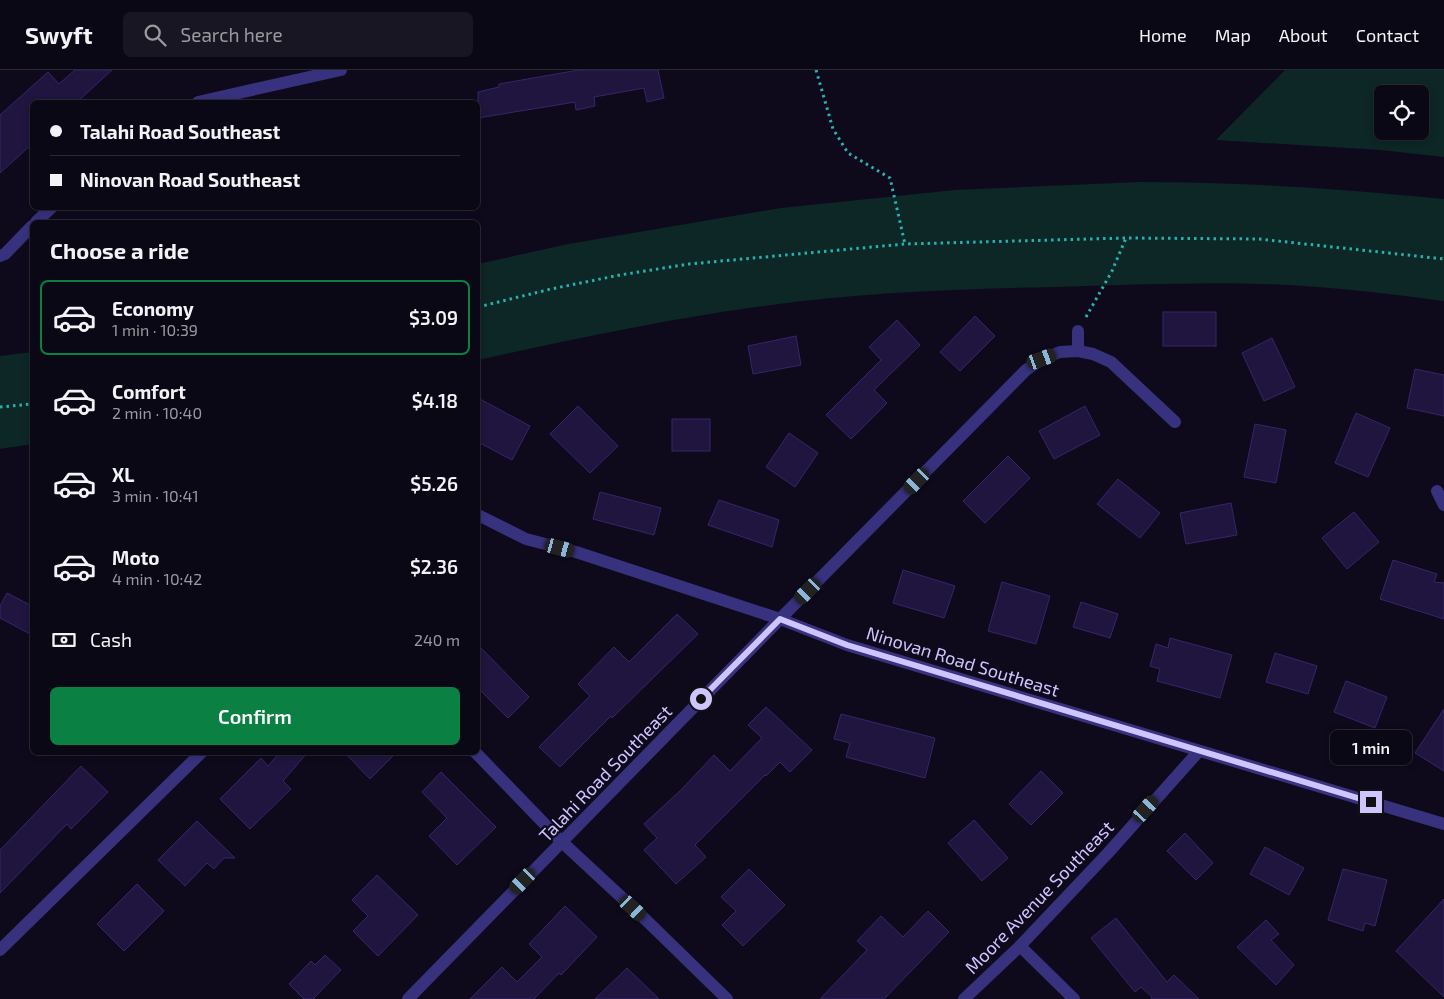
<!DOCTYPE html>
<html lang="en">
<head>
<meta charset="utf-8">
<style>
	:root { --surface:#0a0815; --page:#181622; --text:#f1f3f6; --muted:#999aa0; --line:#2a2934; --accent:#0b8043 }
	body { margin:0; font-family:"Exo 2",sans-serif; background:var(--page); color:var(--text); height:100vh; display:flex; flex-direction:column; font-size:19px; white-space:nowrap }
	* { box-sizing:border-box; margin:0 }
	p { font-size:16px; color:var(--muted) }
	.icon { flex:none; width:28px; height:28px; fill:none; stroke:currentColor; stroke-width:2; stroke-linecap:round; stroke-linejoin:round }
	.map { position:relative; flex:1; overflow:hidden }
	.sheet { position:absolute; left:30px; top:150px; width:450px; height:535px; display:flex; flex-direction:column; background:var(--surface); border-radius:8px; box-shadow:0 2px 8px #0003,0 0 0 1px var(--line) }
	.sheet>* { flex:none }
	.hud { position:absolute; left:30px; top:30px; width:450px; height:110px; border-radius:8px; box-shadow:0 2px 8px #0003,0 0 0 1px var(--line); display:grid; align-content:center; height:110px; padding:0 20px; background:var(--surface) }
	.fabs { position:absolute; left:1374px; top:15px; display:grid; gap:10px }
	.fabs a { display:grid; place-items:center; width:55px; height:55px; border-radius:8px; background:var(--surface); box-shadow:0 2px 8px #0003,0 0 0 1px var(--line); font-size:25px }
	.end { position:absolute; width:22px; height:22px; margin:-11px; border:6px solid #cec5ff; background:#111; box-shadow:0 0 0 2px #111 }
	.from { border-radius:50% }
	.bubble { position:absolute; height:35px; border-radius:8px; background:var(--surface); box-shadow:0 2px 8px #0003,0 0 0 1px var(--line); font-size:16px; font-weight:600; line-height:35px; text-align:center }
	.car { position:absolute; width:15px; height:30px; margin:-15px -8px; border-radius:6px; box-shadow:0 0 4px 1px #0007; background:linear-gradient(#222 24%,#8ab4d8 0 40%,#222 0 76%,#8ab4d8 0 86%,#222 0) }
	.hud b { display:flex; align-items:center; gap:18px; height:48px; font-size:19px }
	.hud b+b { border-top:1px solid var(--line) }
	.hud i { width:12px; height:12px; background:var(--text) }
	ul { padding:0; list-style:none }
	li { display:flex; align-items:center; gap:15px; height:75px; margin:0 10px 8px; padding:0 10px; border:2px solid transparent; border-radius:8px }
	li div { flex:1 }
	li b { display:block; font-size:19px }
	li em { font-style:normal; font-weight:600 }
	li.selected { border-color:var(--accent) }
	li>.icon { width:45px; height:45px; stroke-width:1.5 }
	h2 { padding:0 20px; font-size:22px; line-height:60px }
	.pay { display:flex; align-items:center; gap:12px; height:55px; padding:0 20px; font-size:19px }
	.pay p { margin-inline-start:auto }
	.primary-button { display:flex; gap:10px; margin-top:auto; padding:10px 20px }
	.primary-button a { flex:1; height:58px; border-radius:8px; background:var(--accent); color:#fff; font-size:20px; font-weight:600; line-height:58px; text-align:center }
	header { display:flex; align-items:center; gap:30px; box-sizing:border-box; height:70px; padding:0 25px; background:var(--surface); border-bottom:1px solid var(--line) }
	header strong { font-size:24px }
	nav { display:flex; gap:28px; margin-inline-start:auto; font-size:18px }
	.search { width:350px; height:45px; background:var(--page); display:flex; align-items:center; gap:12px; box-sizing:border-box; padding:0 18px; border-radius:8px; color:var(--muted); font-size:19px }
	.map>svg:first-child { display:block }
	.green { fill:#0d2626; fill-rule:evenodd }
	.building { fill:#1f153e; stroke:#36266b }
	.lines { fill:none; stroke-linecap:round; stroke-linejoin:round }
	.path { stroke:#26b2af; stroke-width:3; stroke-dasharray:2.5 4; stroke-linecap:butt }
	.minor { stroke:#38327e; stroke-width:12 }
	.route { stroke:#cec5ff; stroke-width:6 }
	.labels { text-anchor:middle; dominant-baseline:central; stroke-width:4.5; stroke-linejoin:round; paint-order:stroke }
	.street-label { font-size:18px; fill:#cec5ff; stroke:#0e0a1c }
</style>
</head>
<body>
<header>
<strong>Swyft</strong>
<div class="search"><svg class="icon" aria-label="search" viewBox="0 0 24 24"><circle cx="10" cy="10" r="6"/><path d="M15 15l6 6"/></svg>Search here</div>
<nav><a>Home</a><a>Map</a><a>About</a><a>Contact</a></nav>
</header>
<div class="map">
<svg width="1444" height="929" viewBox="0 0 1444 929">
	<rect width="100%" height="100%" fill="#0e0a1c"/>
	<g class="green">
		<path d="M 1285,0 L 1444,0 L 1444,87 L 1381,80 L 1216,70 ZM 1382,24 L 1420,24 L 1420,61 L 1382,61 Z"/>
		<path d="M 1140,112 C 1242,112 1343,119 1444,129 L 1444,231 C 1392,224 1341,218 1288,215 C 1210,211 1132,215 1054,217 C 954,219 855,223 756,237 C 662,250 570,270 478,290 L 478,194 L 568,174 L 781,138 L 955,120 Z"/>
		<polygon points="32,282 32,374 0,379 0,286"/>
	</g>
	<g class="building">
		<polygon points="75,0 112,0 77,32 32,32 32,74 0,103 0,45 48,2 59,14"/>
		<polygon points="579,0 658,0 664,28 647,32 644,18 594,27 595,36 576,40 575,32 478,48 478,22 499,17 499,14"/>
		<rect x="1163" y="242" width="53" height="34"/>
		<polygon points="975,246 995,266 960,301 940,282"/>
		<polygon points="897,250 920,275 874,320 887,333 851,369 826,345 881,290 869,277"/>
		<polygon points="796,266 801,295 753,304 748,276"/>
		<polygon points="1272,268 1295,317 1264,331 1242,283"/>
		<polygon points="1415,299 1444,305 1444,346 1407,338"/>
		<polygon points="478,328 530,356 512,390 478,372"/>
		<polygon points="578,336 618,376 590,403 550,364"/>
		<polygon points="1085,336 1100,365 1054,389 1039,361"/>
		<polygon points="1356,343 1390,358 1368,407 1335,393"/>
		<rect x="672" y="349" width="38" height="32"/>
		<polygon points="1255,354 1286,360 1276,413 1244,407"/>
		<polygon points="789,363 818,383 795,417 766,397"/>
		<polygon points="1008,386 1030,408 985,453 963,431"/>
		<polygon points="1118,409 1160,443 1140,468 1097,434"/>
		<polygon points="600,422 661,438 654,465 593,449"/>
		<polygon points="719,430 779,450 772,477 708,455"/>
		<polygon points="1231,433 1237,465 1186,474 1180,443"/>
		<polygon points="1354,442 1379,472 1347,499 1322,468"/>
		<polygon points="1393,490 1437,504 1434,512 1444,513 1444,549 1380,529"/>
		<polygon points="903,500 955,516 944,548 893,533"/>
		<polygon points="1002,512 1050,526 1036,574 988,561"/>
		<polygon points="7,523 32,536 32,565 0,548 0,536"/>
		<polygon points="1081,532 1118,544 1110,568 1073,557"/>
		<polygon points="677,544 698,564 612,648 611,646 560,697 539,677 590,626 578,614 614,577 629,592"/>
		<polygon points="1170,568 1232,585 1220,628 1157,611 1160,599 1150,596 1156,574 1168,578"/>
		<polygon points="478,575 529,627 508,648 478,618"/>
		<polygon points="1275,583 1317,596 1308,624 1266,612"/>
		<polygon points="1346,611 1387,627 1375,658 1334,642"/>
		<polygon points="766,637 812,680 790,702 780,692 766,706 765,705 695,775 706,787 676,814 644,780 657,768 644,754 681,720 714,685 730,701 762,668 748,655"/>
		<polygon points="1444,639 1444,701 1415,683"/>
		<polygon points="841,644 935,668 925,708 846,687 850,673 834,669"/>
		<polygon points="280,682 308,682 283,711 291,719 250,759 220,729 261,688 268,696"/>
		<polygon points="344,682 397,682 370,709"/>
		<polygon points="81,696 108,722 71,759 67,754 0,823 0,780"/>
		<polygon points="1041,701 1063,723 1031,755 1009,734"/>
		<polygon points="441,702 496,757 457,795 429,766 447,748 422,722"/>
		<polygon points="974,750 1008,788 982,811 948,773"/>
		<polygon points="197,751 235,788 224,788 214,799 207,793 185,816 158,790"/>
		<polygon points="1185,763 1213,793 1196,810 1167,781"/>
		<polygon points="1265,777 1304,798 1289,825 1250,804"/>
		<polygon points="749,799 785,835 743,876 722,855 736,841 721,827"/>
		<polygon points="1343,799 1387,810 1375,856 1365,853 1363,861 1328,850"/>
		<polygon points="377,805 418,845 378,886 353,861 368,846 352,830"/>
		<polygon points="137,814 164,841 124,881 97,854"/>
		<polygon points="1444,829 1444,927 1396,881"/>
		<polygon points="565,836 597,867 561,905 559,903 534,929 470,929 502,897 517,912 542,887 529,874"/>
		<polygon points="928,841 949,862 884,929 820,929 867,880 857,871 881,846 903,867"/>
		<polygon points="1116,848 1167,912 1174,905 1199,929 1151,929 1152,927 1141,917 1135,922 1091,868"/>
		<polygon points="1266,850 1279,864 1271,870 1294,895 1276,915 1237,877"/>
		<polygon points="325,885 341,900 313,929 304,929 289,914 311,891 315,895"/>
		<polygon points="627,898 659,929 595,929"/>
	</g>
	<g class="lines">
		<g class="path">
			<polyline points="816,0 833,59 848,83 890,108 905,174"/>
			<polyline points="478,237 551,219 620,205 689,194 905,174 1126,168 1259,169 1444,189"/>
			<polyline points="1086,247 1112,201 1126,168"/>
			<polyline points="0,337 32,334"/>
		</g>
		<g class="minor">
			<polyline points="198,32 341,0"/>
			<polyline points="36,152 51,138"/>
			<polyline points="0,186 5,184 32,156"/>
			<polyline points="1078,261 1078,281"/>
			<polyline points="1437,421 1444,435"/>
			<polyline points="478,445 526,469 576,482 780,549 847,575 1444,754"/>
			<polyline points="475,682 562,772 646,850 727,929"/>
			<polyline points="1020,876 1074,929"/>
			<polyline points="0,880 202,682"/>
			<polyline points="408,929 780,549 1026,300 1042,289 1060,282 1078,281 1093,284 1111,292 1175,352"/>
			<polyline points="964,929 1020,876 1108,783 1199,681"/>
		</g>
	</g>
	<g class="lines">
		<polyline class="route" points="701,629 780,549 847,575 1371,732"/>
	</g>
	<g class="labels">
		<g class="street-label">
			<text transform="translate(963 591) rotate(17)">Ninovan Road Southeast</text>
			<text transform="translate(605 703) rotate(-46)">Talahi Road Southeast</text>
			<text transform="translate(1039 827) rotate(-46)">Moore Avenue Southeast</text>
		</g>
	</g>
</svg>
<div class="fabs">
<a><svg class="icon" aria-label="locate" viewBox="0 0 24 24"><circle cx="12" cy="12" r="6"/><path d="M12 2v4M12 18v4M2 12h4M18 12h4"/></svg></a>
</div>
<i class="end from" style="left:701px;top:629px"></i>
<i class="end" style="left:1371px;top:732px"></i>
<div class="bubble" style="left:1330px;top:660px;width:82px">1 min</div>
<i class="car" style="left:1042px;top:289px;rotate:70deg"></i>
<i class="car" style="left:917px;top:411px;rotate:224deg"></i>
<i class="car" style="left:560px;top:478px;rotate:105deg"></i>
<i class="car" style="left:808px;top:521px;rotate:225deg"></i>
<i class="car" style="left:1146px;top:739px;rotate:42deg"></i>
<i class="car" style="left:523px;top:811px;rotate:224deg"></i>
<i class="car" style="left:633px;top:838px;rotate:133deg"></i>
<div class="hud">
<b><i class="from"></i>Talahi Road Southeast</b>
<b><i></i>Ninovan Road Southeast</b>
</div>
<section class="sheet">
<h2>Choose a ride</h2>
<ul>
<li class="selected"><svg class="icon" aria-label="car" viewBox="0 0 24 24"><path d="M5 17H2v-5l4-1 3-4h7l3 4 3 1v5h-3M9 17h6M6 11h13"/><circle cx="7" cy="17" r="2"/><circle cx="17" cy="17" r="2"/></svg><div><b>Economy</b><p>1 min · 10:39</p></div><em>$3.09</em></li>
<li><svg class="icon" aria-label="car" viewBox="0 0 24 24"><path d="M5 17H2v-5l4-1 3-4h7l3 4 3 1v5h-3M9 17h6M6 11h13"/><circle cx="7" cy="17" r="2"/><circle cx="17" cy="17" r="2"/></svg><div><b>Comfort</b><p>2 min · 10:40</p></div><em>$4.18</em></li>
<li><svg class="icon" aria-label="car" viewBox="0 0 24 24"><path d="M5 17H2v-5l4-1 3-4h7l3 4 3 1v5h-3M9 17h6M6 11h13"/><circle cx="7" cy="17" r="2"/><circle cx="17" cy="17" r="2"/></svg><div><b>XL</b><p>3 min · 10:41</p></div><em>$5.26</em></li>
<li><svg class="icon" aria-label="car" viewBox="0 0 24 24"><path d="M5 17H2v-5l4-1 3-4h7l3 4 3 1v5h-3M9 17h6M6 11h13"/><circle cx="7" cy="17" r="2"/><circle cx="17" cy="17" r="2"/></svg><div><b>Moto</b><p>4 min · 10:42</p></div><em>$2.36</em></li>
</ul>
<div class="pay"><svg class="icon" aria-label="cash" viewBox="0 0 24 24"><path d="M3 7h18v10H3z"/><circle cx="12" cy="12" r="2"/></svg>Cash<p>240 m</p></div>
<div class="primary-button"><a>Confirm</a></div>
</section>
</div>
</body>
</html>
